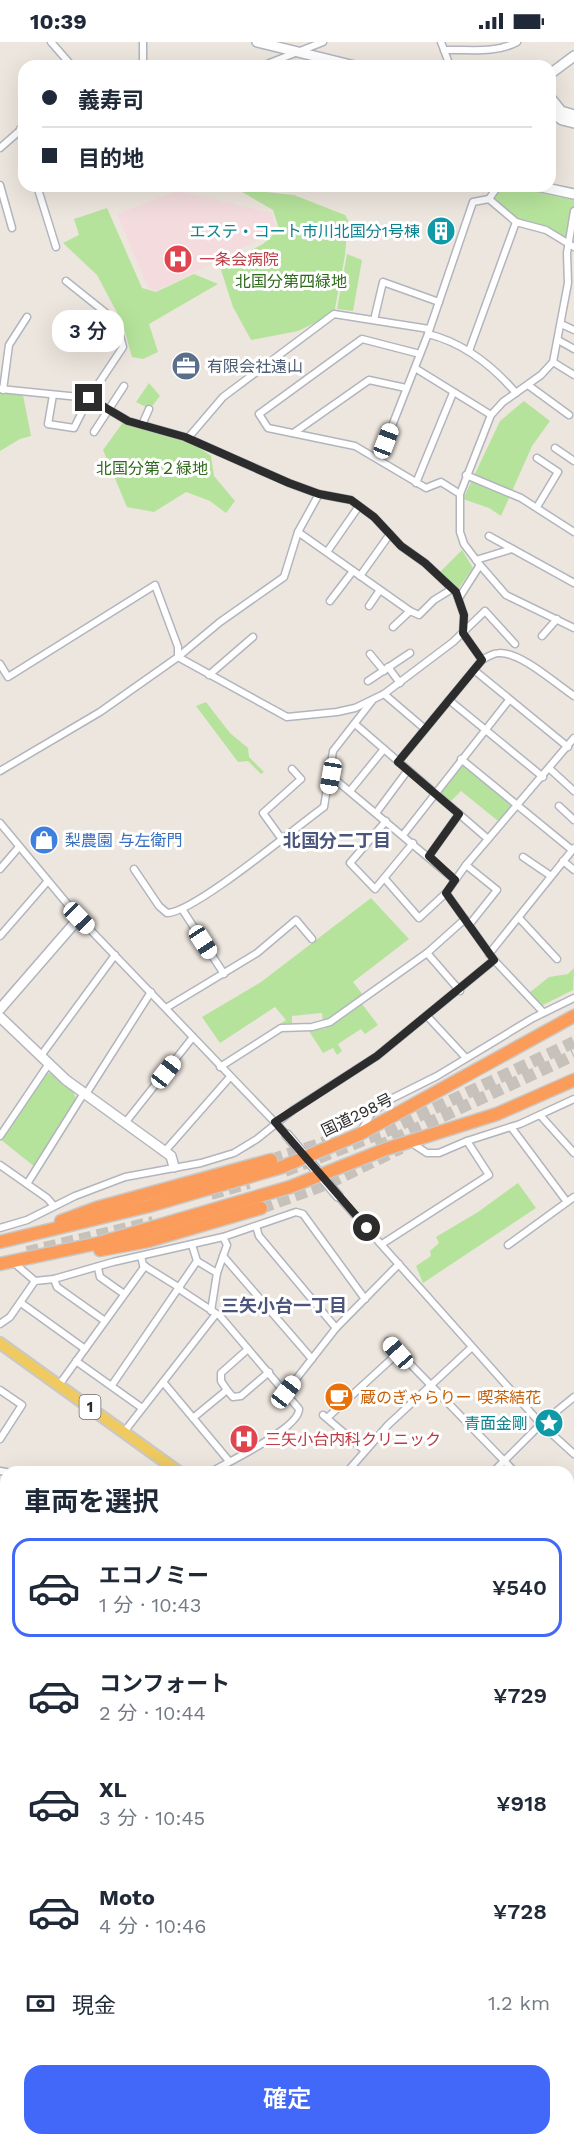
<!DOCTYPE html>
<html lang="ja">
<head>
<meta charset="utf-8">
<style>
	:root { --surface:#fff; --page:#f6f6f7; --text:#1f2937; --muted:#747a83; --line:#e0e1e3; --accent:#4168f8 }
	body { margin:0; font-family:"Work Sans","Noto Sans JP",sans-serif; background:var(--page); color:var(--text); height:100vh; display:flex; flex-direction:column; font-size:22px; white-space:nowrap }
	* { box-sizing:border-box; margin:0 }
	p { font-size:20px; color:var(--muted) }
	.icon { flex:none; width:33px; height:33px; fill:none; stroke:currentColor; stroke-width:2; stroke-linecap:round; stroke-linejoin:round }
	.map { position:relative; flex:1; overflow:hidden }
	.side { position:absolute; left:0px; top:1424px; width:574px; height:680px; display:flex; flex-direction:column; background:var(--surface); border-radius:18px 18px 0 0; box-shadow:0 6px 24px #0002 }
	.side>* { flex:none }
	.top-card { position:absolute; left:18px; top:18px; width:538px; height:132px; border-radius:18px; box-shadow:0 6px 24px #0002; display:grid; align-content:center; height:132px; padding:0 24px; background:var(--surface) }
	.end { position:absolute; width:27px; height:27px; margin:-14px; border:8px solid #2c2c2c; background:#fff; box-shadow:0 0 0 3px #fff }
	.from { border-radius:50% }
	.bubble { position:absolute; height:42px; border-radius:18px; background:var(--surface); box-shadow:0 6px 24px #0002; font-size:20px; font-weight:600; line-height:42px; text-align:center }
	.car { position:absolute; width:18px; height:36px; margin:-18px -9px; border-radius:8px; box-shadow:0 0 4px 2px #0007; background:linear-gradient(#fff 24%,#345 0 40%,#fff 0 76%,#345 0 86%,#fff 0) }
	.top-card b { display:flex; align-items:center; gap:21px; height:57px; font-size:22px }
	.top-card b+b { border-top:2px solid var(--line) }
	.top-card i { width:15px; height:15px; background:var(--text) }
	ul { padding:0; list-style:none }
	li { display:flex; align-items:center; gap:18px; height:99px; margin:0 12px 9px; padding:0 12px; border:3px solid transparent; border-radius:18px }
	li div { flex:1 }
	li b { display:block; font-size:22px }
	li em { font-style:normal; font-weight:600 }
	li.on { border-color:var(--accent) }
	li>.icon { width:54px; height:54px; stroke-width:1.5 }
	h2 { padding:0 24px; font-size:27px; line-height:72px }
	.pay { display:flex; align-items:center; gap:15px; height:66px; padding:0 24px; font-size:22px }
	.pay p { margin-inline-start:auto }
	.action { display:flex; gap:12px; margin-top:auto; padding:12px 24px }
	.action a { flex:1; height:69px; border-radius:18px; background:var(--accent); color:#fff; font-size:24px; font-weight:600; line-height:69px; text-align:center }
	.status { display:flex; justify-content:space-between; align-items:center; height:42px; padding:0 30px; background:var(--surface); direction:ltr }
	.status svg { height:16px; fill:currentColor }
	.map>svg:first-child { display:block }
	.medical { fill:#f4dcde }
	.green { fill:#b6e39c }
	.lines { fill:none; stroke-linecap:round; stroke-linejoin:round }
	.highway-tunnel { stroke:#c6c1ba; stroke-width:12; stroke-dasharray:12 6; stroke-linecap:butt }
	.street-casing { stroke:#b2b5bf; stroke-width:9 }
	.secondary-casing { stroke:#b2b5bf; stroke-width:12 }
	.primary-casing { stroke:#c8c8c8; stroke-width:14 }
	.highway-casing { stroke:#c8c8c8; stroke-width:15 }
	.street { stroke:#fff; stroke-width:6 }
	.secondary { stroke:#fff; stroke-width:9 }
	.primary { stroke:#efca61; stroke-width:10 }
	.highway { stroke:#fc9c5a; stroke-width:12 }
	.route { stroke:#2c2c2c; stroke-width:8 }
	.labels { text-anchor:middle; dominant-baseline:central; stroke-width:6; stroke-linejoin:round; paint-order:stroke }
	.shield { fill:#fff; stroke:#6b6b6b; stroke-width:1.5 }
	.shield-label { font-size:15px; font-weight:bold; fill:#2c2c2c }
	.culture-label { font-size:16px; fill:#0d838f; stroke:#fff; text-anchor:end }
	.health-label { font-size:16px; fill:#be3a42; stroke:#fff; text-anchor:start }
	.park-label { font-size:16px; fill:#2e691b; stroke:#fff }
	.service-label { font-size:16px; fill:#4e5e75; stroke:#fff; text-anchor:start }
	.shop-label { font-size:16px; fill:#366cbe; stroke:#fff; text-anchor:start }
	.street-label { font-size:16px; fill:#2c2c2c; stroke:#fff }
	.food-label { font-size:16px; fill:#c56008; stroke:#fff; text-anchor:start }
	.neighbourhood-label { font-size:18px; font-weight:bold; fill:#4c567d; stroke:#fff }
</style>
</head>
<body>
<div class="status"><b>10:39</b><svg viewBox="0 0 49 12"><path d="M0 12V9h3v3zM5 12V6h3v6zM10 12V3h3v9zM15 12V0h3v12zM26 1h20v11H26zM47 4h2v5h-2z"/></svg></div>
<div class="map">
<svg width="574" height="2102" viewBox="0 0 574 2102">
	<rect width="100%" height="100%" fill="#ede6de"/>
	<polygon class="medical" points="177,149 272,171 277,189 156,249 148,246 117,172"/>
	<g class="green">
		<polygon points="498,144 537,144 574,152 574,170 568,201 554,192 515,179 489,157"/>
		<polygon points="237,147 294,153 345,173 348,178 345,213 334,272 298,289 251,298 233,265 220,225 263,202 279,187 273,168"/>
		<polygon points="107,166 142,246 156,250 194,232 218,242 149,282 158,310 143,317 132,315 122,280 97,233 63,201 79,193 74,177"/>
		<polygon points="347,212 362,218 353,269 337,267"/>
		<polygon points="149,341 160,354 150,367 136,360"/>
		<polygon points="0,351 23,353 31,394 20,397 0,409"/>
		<polygon points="524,359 550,379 532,404 501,474 489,466 463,457 500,379"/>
		<polygon points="124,379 188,398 211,414 214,434 235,459 226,471 210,459 186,450 154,470 127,465 103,408"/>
		<polygon points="462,508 473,526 456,550 438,532"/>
		<polygon points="206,660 230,691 248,706 249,715 264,730 261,732 248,719 238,720 196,664"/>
		<polygon points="462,721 514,763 498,779 461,749 451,759 440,751 440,748"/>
		<polygon points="371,856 409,897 353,940 363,953 323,980 322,971 292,974 292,981 280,982 286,978 275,965 220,1001 202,975 261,940"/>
		<polygon points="574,926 573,948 541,964 529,951 549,935 568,932"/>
		<polygon points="362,962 378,983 365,992 361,987 338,1002 342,1009 337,1013 333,1006 323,1011 309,989 326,986"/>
		<polygon points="45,1031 50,1031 73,1049 76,1057 35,1125 0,1097"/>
		<polygon points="518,1141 536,1166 423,1241 416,1224 431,1214 430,1209 439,1201 436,1195 478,1170"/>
		<polygon points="296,2097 372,2097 381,2102 304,2102"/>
	</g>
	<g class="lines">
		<g class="highway-tunnel">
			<polyline points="377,1105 574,1013"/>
			<polyline points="271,1118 340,1095"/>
			<polyline points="285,1129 389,1088 574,1000"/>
			<polyline points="211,1152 249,1141"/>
			<polyline points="261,1166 327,1142 401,1106"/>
			<polyline points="27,1210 153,1180"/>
		</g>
		<g class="street-casing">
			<g id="street">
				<polyline points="51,0 72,24"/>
				<polyline points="441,0 450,24"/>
				<path d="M 444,8 C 468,7 495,12 517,0"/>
				<polyline points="143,24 143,0"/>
				<polyline points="262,24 323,0"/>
				<polyline points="20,87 24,101"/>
				<polyline points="0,106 24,85"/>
				<polyline points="0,143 12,186"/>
				<polyline points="37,144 56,205"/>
				<polyline points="498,144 489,157 516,180 546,188 574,205"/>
				<polyline points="574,169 567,211 568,241 553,320 541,333 503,360 491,373 460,452 460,490 464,502 480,523 506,553 574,586"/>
				<polyline points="374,278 383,240 439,260"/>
				<polyline points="561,282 574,288"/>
				<path d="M 428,292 C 464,301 492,323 516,351"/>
				<polyline points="558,298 574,307"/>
				<polyline points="469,309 516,180"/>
				<polyline points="420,312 362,297 259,372 268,386 355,404 426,446 441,440 460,452"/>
				<polyline points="553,320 574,333"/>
				<polyline points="415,326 491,373"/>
				<polyline points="528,343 569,373"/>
				<polyline points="0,347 89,356 128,379 185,395 289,441 319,452 351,458 374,475 401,504 425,521 456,550 464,573 463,591 482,618"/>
				<polyline points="3,348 9,303 27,275"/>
				<polyline points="53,353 48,382 74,386 89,356 123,305 116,279 66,239"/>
				<polyline points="142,383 149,367"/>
				<polyline points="94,390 124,344"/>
				<polyline points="295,390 369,338 406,346"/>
				<polyline points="188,396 223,355 334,272 429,287"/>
				<polyline points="555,406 574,419"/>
				<polyline points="379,417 428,292 473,160 489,157"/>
				<polyline points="466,433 521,456 574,490"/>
				<polyline points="416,441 453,351"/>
				<polyline points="537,465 558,430 537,416"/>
				<polyline points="298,490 410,569 393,585"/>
				<polyline points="489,494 574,541"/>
				<polyline points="327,510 359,464"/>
				<polyline points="476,518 512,507"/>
				<polyline points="360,534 390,492"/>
				<polyline points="459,556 480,523"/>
				<polyline points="330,559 353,529"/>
				<polyline points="369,564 380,548"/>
				<polyline points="410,569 419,573 434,558 452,547"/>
				<polyline points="542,594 557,577"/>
				<polyline points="370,612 384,629"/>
				<polyline points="178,615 287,675 337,670 355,666 384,652 453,600 485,569 515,602"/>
				<polyline points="0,622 8,635 155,543 178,605 178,615"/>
				<polyline points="388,625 400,641"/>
				<polyline points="474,628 568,705"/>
				<polyline points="209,633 253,595"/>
				<polyline points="368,639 410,611"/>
				<polyline points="384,652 425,687"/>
				<polyline points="449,658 543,735"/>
				<polyline points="355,682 488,797"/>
				<polyline points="461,717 572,808"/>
				<path d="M 398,720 L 482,618 C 487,615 493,611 499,611 C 521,610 556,642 574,654"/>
				<polyline points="550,727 574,749"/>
				<polyline points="0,729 100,670 178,615 220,580 284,535 298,490 319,452"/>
				<polyline points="331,734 455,838"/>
				<polyline points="350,749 384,707"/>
				<polyline points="559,764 574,778"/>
				<polyline points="376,771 408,728"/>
				<polyline points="386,779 350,821 375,847 413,801"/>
				<polyline points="0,781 79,876 287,1093"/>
				<polyline points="403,793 509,658"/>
				<polyline points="281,796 263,771 301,737 292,727"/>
				<polyline points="429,814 459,772"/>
				<polyline points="523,815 551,834"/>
				<polyline points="563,819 574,828"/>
				<polyline points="466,823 497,848 469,883"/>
				<polyline points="0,827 19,805"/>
				<path d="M 134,827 L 159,864 L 167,871 C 194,871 296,785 324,765 L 333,709 L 372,659"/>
				<polyline points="385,837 419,876 446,851"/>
				<polyline points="182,867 224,932"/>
				<polyline points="520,877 557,917"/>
				<polyline points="0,894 47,840"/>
				<polyline points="427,911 460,949"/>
				<polyline points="489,912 574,806"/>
				<polyline points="166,966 257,911 296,878 312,897"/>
				<polyline points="543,970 494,918 446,851 466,823 574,696"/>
				<polyline points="428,975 466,1016"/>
				<polyline points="40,1015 115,913"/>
				<polyline points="220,1025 281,986 312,985 330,980 427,911 465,877"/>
				<polyline points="86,1052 151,950"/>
				<polyline points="540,1073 574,1111"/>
				<polyline points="125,1081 193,995"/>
				<polyline points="511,1085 567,1160"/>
				<polyline points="361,1089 371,1072 387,1059 437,1034 533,976 574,956"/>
				<polyline points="0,1094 48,1023"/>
				<polyline points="410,1100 427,1111 439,1111 467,1099 520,1082 574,1057"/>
				<polyline points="165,1109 230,1035"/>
				<polyline points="0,1123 47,1156 54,1164"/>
				<polyline points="27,1142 84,1051"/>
				<polyline points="338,1154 541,1382 574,1412"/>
				<polyline points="256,1184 259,1194 336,1286"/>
				<polyline points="0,1186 27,1178 75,1154 125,1135 201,1121 234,1111 257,1097 293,1068 377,1014 494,918"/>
				<polyline points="382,1202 489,1133 467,1099"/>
				<polyline points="192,1203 197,1219 217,1231 211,1269"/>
				<polyline points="508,1203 574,1155"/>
				<polyline points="141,1214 143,1223 180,1246"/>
				<polyline points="223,1214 312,1317"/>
				<polyline points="13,1220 35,1239"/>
				<polyline points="98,1226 100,1235 124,1252"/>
				<polyline points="217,1231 227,1203 223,1195"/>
				<polyline points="54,1237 57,1245 105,1279"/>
				<path d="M 179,1247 L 220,1274 L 299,1367 C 300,1386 228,1420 211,1430"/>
				<polyline points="21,1261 85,1307"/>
				<polyline points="0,1282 10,1275 35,1239 54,1237 113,1220 223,1195 296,1170 303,1172 365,1257"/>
				<polyline points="388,1299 515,1430"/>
				<polyline points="76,1319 142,1366"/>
				<polyline points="163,1340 229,1419"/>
				<polyline points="59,1343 145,1224"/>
				<polyline points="112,1343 197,1219"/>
				<polyline points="0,1348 22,1363 0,1397"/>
				<polyline points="227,1348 221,1339 221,1331 248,1307"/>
				<polyline points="286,1350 336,1286 399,1222"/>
				<polyline points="323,1373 364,1408"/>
				<polyline points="193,1376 227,1348 233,1355 241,1354 269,1330"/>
				<polyline points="327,1376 398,1311"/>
				<polyline points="124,1390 216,1272"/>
				<polyline points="0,1429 6,1430"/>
				<polyline points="347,1430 388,1383 472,1305"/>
				<polyline points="493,1430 541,1382 574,1355"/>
				<polyline points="568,1476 574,1480"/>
				<polyline points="568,1533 574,1525"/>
				<polyline points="0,1627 6,1619"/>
				<polyline points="568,1631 574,1634"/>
				<polyline points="568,1722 574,1709"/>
				<polyline points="568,1760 574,1767"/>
				<polyline points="568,1785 574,1776"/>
				<polyline points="568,1816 574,1822"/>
				<polyline points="568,1885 574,1889"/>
				<polyline points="0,1892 6,1886"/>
				<polyline points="568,1915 574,1905"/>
				<polyline points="0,2005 6,2010"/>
				<polyline points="0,2048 6,2039"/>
				<polyline points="145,2097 153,2102"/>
				<polyline points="495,2097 506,2102"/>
			</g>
		</g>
		<g class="secondary-casing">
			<g id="secondary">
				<polyline points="257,0 355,24"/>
				<polyline points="550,32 574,14"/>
				<polyline points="550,55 561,69 574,73"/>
				<polyline points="550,69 562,78 574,81"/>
				<polyline points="537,144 574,152"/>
				<polyline points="0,967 79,876"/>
				<polyline points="0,975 66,1038 171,1114 174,1125"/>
				<polyline points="287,1093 338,1154"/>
			</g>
		</g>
		<g class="primary-casing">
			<g id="primary">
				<polyline points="0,1301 179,1430"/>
				<polyline points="568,1662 574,1666"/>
			</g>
		</g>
		<g class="highway-casing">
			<g id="highway">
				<polyline points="61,1179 96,1166 271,1118"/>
				<polyline points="0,1200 149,1164 282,1125 360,1092 574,974"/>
				<polyline points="100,1208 148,1199 261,1166"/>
				<polyline points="0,1222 99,1201 290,1145 386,1107 497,1072 574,1038"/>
			</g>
		</g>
		<use href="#street" class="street"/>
		<use href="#secondary" class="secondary"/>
		<use href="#primary" class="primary"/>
		<use href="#highway" class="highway"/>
	</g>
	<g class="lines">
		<polyline class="route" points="89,356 128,379 185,395 289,441 319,452 351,458 374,475 401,504 425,521 456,550 464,573 463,591 482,618 398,720 459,772 429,814 455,838 446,851 494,918 377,1014 275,1080 367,1186"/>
	</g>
	<defs>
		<g id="building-disc" transform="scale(1.5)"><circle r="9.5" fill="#0f9aa8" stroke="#fff"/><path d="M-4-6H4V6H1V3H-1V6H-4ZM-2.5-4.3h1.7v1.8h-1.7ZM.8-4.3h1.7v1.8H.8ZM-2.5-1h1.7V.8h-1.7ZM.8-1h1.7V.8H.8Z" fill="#fff"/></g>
		<g id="hospital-disc" transform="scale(1.5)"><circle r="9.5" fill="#e0444e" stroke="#fff"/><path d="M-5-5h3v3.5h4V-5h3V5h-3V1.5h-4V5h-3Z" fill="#fff"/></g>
		<g id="office-disc" transform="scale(1.5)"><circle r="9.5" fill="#5c6f8a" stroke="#fff"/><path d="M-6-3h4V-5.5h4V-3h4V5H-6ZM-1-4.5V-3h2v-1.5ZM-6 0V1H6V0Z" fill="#fff"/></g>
		<g id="shop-disc" transform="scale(1.5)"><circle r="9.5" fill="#3f7fe0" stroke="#fff"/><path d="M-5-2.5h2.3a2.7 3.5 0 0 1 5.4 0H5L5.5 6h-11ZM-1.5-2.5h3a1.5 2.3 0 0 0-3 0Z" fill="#fff"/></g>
		<g id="cafe-disc" transform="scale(1.5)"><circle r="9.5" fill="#e8710a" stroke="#fff"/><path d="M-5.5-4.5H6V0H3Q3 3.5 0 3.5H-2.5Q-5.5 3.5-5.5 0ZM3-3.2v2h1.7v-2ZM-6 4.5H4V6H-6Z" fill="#fff"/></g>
		<g id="sight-disc" transform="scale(1.5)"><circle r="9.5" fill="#0f9aa8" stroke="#fff"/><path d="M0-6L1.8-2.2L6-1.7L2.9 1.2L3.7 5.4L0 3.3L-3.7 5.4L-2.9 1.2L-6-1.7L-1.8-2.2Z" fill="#fff"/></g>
	</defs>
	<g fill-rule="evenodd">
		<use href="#building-disc" x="441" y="189"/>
		<use href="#hospital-disc" x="178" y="217"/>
		<use href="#office-disc" x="186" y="324"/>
		<use href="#shop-disc" x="44" y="798"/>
		<use href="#cafe-disc" x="339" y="1355"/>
		<use href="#sight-disc" x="549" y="1381"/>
		<use href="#hospital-disc" x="244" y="1397"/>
	</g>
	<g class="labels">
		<rect class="shield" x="79.5" y="1353" width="21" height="24" rx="4.5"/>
		<g class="shield-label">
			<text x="90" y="1365">1</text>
		</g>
		<g class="culture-label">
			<text x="420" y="189">エステ・コート市川北国分1号棟</text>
			<text x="528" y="1381">青面金剛</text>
		</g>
		<g class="health-label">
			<text x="199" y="217">一条会病院</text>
			<text x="265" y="1397">三矢小台内科クリニック</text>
		</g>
		<g class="park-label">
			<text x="291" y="239">北国分第四緑地</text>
			<text x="152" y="426">北国分第２緑地</text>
		</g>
		<g class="service-label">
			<text x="207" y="324">有限会社遠山</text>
		</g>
		<g class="shop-label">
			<text x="65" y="798">梨農園 与左衛門</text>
		</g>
		<g class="street-label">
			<text transform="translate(357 1073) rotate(-26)">国道298号</text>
		</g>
		<g class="food-label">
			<text x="360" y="1355">蔵のぎゃらりー 喫茶結花</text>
		</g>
		<g class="neighbourhood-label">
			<text x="337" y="798">北国分二丁目</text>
			<text x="284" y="1263">三矢小台一丁目</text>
		</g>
	</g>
</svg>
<i class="end from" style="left:367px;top:1186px"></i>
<i class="end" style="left:89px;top:356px"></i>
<div class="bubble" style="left:52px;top:268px;width:72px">3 分</div>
<i class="car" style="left:386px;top:399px;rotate:21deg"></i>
<i class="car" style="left:331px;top:734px;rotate:190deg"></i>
<i class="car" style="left:79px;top:876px;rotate:136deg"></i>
<i class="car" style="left:203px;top:900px;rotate:147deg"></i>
<i class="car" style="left:166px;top:1030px;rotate:38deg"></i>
<i class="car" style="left:398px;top:1311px;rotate:319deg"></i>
<i class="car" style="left:286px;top:1350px;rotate:38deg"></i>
<div class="top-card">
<b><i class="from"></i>義寿司</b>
<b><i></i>目的地</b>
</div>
<section class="side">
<h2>車両を選択</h2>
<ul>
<li class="on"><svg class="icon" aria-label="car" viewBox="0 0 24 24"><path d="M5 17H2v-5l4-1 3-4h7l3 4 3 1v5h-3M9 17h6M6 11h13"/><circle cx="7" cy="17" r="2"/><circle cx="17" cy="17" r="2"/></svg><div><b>エコノミー</b><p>1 分 · 10:43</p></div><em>¥540</em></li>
<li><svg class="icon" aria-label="car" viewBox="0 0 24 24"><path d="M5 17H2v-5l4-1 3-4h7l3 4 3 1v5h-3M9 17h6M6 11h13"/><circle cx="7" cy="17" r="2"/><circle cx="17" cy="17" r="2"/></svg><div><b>コンフォート</b><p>2 分 · 10:44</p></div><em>¥729</em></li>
<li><svg class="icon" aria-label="car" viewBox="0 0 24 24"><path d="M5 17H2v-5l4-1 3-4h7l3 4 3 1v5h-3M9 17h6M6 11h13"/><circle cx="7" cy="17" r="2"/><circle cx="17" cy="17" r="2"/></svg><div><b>XL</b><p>3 分 · 10:45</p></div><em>¥918</em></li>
<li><svg class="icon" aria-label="car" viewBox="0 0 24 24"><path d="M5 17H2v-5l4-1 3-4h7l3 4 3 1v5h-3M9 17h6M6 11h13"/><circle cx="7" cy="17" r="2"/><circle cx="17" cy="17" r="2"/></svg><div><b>Moto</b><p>4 分 · 10:46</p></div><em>¥728</em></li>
</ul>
<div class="pay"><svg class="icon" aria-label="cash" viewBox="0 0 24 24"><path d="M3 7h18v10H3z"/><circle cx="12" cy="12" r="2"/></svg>現金<p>1.2 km</p></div>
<div class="action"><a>確定</a></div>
</section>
</div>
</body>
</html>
